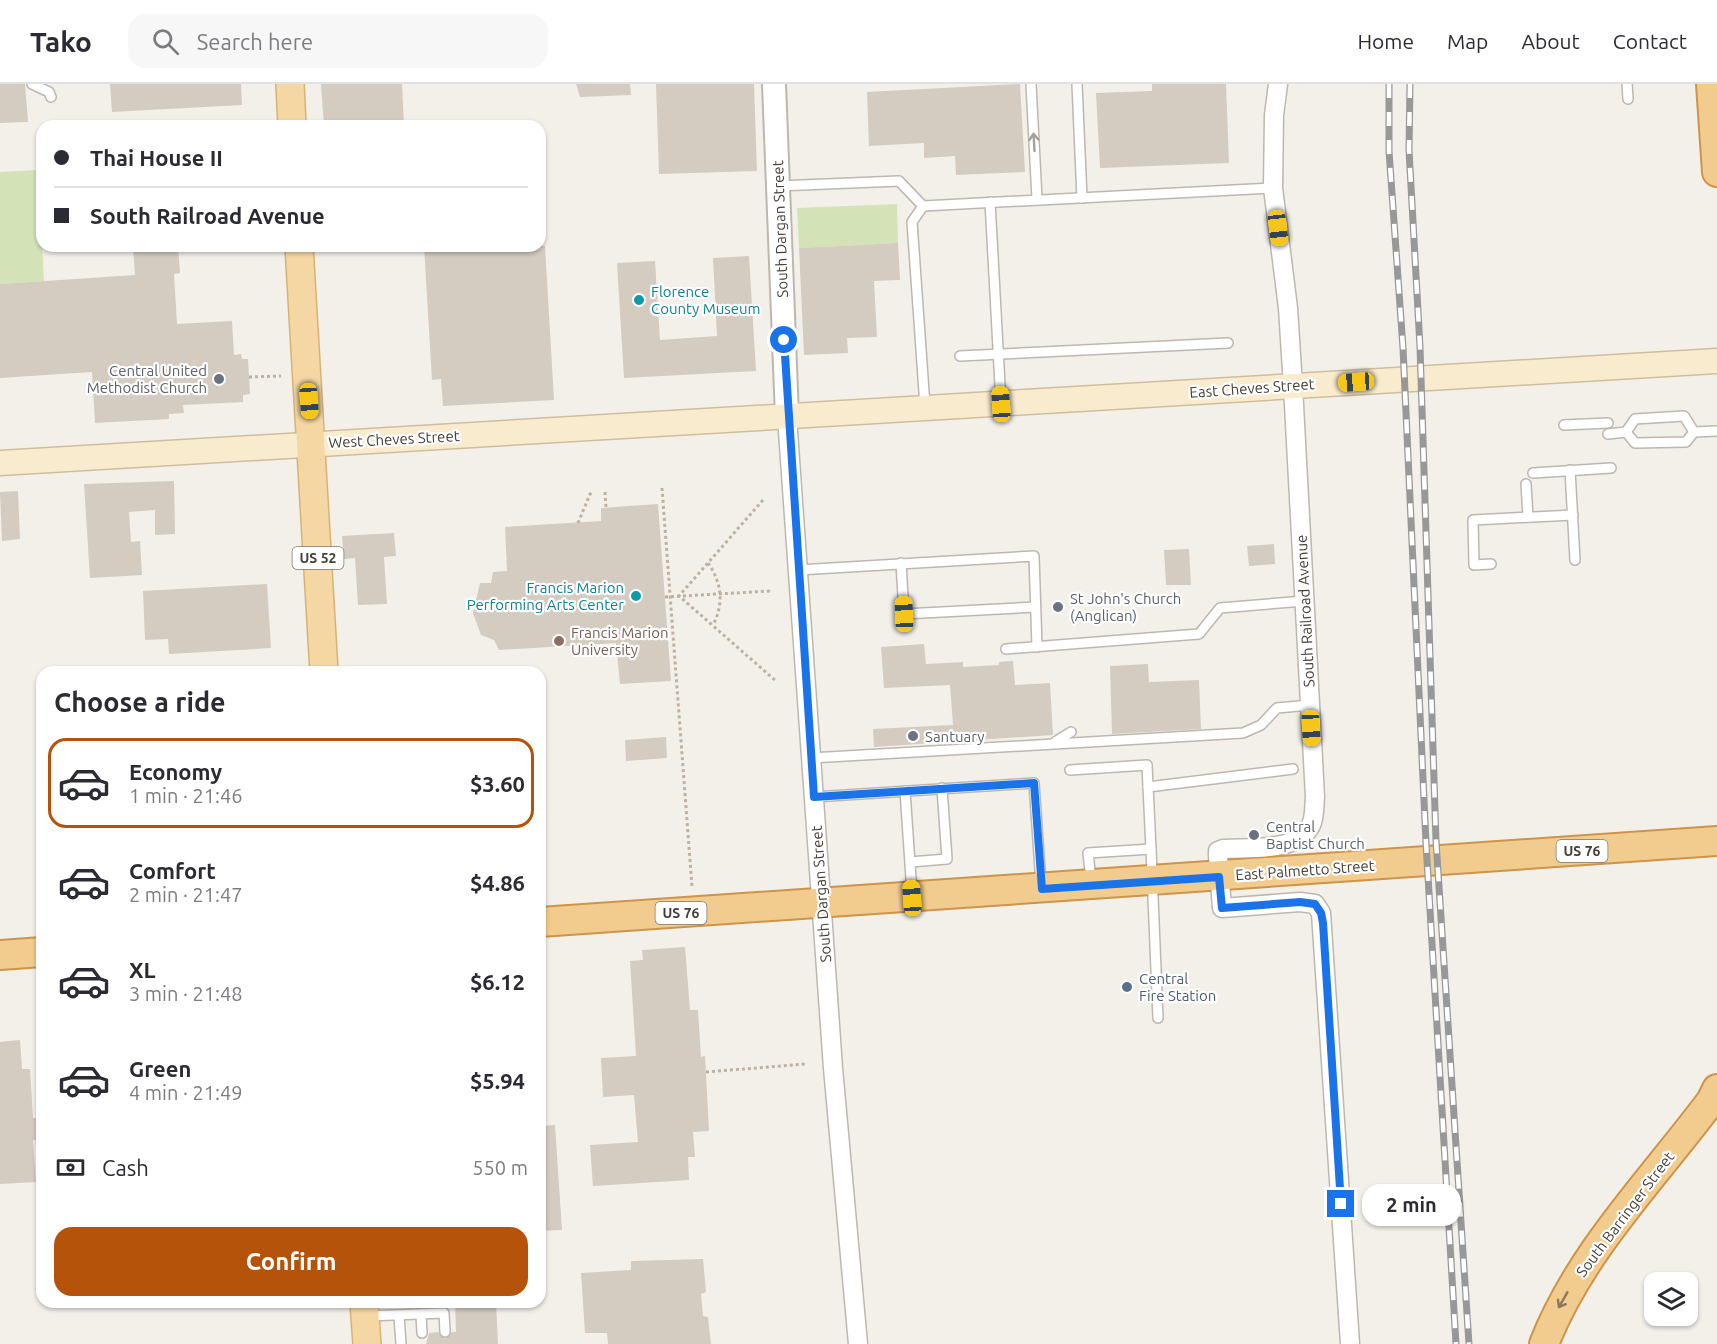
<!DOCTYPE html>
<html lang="en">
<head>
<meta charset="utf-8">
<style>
	:root { --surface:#fff; --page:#f7f7f7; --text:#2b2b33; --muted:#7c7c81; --line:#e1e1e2; --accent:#b45309 }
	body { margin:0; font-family:Ubuntu,sans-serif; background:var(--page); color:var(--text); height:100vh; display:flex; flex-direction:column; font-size:22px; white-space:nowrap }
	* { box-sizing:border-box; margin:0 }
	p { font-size:20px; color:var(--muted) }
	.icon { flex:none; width:33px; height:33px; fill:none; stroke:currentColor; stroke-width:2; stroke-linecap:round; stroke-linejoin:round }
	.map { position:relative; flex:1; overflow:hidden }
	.side { position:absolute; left:36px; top:582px; width:510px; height:642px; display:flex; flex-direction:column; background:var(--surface); border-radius:18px; box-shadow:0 2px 4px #0004 }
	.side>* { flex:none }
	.top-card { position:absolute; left:36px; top:36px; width:510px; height:132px; border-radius:18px; box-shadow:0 2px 4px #0004; display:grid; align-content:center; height:132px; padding:0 18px; background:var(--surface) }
	.controls { position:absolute; left:1644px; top:1188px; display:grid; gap:12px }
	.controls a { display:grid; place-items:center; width:54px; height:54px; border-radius:12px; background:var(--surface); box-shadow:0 2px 4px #0004; font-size:30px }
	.end { position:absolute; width:27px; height:27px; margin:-14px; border:8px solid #1a73e8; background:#fff; box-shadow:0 0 0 3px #fff }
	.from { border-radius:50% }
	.bubble { position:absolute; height:42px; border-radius:18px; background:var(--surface); box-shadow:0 2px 4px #0004; font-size:20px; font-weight:700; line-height:42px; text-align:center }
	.car { position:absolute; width:18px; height:36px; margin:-18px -9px; border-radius:8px; box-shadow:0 0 4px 2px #0007; background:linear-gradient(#f5c518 24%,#345 0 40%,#f5c518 0 76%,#345 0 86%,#f5c518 0) }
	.top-card b { display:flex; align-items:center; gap:21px; height:57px; font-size:22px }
	.top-card b+b { border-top:2px solid var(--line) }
	.top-card i { width:15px; height:15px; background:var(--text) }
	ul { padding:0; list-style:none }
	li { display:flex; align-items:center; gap:18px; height:90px; margin:0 12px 9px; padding:0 6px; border:3px solid transparent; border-radius:18px }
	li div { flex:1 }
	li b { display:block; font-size:22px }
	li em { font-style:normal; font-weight:700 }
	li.selected { border-color:var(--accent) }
	li>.icon { width:54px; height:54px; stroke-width:1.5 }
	h2 { padding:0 18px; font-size:27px; line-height:72px }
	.pay { display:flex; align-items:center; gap:15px; height:66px; padding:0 18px; font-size:22px }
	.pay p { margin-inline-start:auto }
	.cta { display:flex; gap:12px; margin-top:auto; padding:12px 18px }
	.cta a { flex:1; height:69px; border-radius:18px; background:var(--accent); color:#fff; font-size:24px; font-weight:700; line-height:69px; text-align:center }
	header { display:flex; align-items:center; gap:36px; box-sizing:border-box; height:84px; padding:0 30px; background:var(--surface); border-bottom:2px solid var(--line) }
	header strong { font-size:28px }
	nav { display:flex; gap:33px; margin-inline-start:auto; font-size:21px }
	.search { width:420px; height:54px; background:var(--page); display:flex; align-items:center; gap:15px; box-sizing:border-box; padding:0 21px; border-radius:18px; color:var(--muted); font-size:22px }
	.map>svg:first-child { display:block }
	.green { fill:#d3e3b7 }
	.building { fill:#d4cbc1 }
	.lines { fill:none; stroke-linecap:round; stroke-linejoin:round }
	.service-casing { stroke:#beb7ae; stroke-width:12 }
	.minor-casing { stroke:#beb7ae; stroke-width:21 }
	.tertiary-casing { stroke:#beb7ae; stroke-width:26 }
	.secondary-casing { stroke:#cebe9e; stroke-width:27 }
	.primary-casing { stroke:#d8b274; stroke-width:30 }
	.trunk-casing { stroke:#cd944a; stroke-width:32 }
	.path { stroke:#beb1a0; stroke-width:3; stroke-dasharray:3 3; stroke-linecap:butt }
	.service { stroke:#fff; stroke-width:9 }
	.minor { stroke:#fff; stroke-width:18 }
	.tertiary { stroke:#fff; stroke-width:22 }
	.secondary { stroke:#f9ecce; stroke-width:24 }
	.primary { stroke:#f4d7a3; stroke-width:27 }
	.trunk { stroke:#f2cb8e; stroke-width:28 }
	.rail-casing { stroke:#989898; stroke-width:7 }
	.rail { stroke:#fff; stroke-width:4.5; stroke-dasharray:14; stroke-linecap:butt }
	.oneway { stroke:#a3a09c }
	.oneway2 { stroke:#8b785b }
	.route { stroke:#1a73e8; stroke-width:8 }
	.culture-dot { fill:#0f9aa8; stroke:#fff; stroke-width:2 }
	.worship-dot { fill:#6b7280; stroke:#fff; stroke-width:2 }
	.education-dot { fill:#8d6e63; stroke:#fff; stroke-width:2 }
	.service-dot { fill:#5c6f8a; stroke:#fff; stroke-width:2 }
	.labels { text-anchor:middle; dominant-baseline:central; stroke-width:4.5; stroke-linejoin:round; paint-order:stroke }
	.shield { fill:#fff; stroke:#7e7974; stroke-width:1.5 }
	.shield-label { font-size:14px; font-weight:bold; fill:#474039 }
	.street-label { font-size:15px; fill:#474039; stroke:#fff }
	.culture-label { font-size:15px; fill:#0d838f; stroke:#fff; text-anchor:start }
	.worship-label { font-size:15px; fill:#5b616d; stroke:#fff; text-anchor:start }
	.education-label { font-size:15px; fill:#785e54; stroke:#fff; text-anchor:start }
	.service-label { font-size:15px; fill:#4e5e75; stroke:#fff; text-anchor:start }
</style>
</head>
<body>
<header>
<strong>Tako</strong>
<div class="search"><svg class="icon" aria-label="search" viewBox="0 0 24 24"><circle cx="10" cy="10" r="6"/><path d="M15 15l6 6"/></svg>Search here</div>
<nav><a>Home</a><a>Map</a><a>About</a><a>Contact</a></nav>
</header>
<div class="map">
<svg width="1717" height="1260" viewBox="0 0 1717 1260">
	<rect width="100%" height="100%" fill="#f3f0ea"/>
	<g class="green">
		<polygon points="38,86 44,197 0,200 0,88"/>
		<polygon points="897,120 898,159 799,164 797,124"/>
	</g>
	<g class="building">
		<polygon points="0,0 25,0 28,38 0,39"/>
		<polygon points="110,0 241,0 242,21 112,28"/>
		<polygon points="321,0 402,0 404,42 324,42"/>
		<polygon points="576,0 630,0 631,11 580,13"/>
		<polygon points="656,0 754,0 757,87 659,90"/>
		<polygon points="1020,0 1025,88 956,91 955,72 924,74 924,59 869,62 867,8"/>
		<polygon points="1152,0 1226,0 1229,79 1100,84 1096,9 1152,7"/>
		<polygon points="898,159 900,196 874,197 877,253 847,254 848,269 804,271 799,164"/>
		<polygon points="178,162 180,189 174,190 177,240 232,237 234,271 241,270 242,275 248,275 250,310 243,311 243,318 183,321 184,329 169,330 169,335 95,339 92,288 0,294 0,200 135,191 133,163"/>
		<polygon points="424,162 545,162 554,316 443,322 441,295 432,296"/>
		<polygon points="749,172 756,287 624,294 617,179 655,177 660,256 717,252 713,174"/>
		<polygon points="174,397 175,450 155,451 155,426 129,428 131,458 140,457 142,491 90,494 84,400"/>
		<polygon points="18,407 20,455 2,457 0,408"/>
		<polygon points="658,420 671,597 620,600 616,559 499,566 494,556 481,551 473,529 480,499 491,499 493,488 507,487 505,443 601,437 601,424"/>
		<polygon points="394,449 396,472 384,473 387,520 358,521 355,474 344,475 342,452"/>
		<polygon points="1274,460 1275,480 1249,482 1247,462"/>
		<polygon points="1189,465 1191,501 1166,501 1164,466"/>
		<polygon points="267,500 271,564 169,570 168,555 145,556 143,507"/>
		<polygon points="924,560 926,580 963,578 963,583 999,581 999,578 1013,577 1015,601 1050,599 1053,651 874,663 873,645 953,641 950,601 884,604 881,563"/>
		<polygon points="1148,580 1149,598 1199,596 1201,645 1112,650 1110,582"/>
		<polygon points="666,653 667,674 626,677 625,656"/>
		<polygon points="685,863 690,926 698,926 701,973 705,972 709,1047 693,1048 695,1073 688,1073 689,1096 593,1102 590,1061 638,1058 634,1011 603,1013 601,974 636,972 630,877 643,876 642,866"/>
		<polygon points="20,956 22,985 30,985 33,1034 38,1034 39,1056 33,1056 36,1098 0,1100 0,958"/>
		<polygon points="555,1041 562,1146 540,1147 540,1042"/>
		<polygon points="703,1175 706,1208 701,1210 703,1232 708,1233 711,1260 608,1260 607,1249 585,1249 581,1189 631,1186 631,1177"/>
		<polygon points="455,1218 496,1218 498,1260 426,1260 429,1249 438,1248 445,1255 452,1248 456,1248"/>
	</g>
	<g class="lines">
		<g class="service-casing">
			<g id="service">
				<polyline points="32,0 49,8 51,13"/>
				<polyline points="1031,0 1037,115"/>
				<polyline points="1077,0 1082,114"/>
				<polyline points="1627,0 1628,15"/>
				<polyline points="778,102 899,97 923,122 1273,104"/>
				<polyline points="990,118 1001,319"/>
				<polyline points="923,122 912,138 925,322"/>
				<polyline points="960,272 1228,259"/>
				<polyline points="1564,341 1608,339"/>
				<polyline points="1626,348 1635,359 1686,358 1694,348"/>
				<polyline points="1694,348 1717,347"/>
				<polyline points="1608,350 1626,348 1635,335 1684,332 1694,348"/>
				<polyline points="1570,386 1575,476"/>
				<polyline points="1533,389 1611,384"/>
				<polyline points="1526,400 1528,433"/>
				<polyline points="901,479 904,530 1035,523"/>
				<polyline points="1491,480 1474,481 1473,436 1573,431"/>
				<polyline points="798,486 1034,472 1037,563"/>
				<polyline points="1006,565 1199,550 1220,524 1304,517"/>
				<polyline points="1055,658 1071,648"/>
				<polyline points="811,674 1243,649 1261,641 1277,624 1310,621"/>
				<polyline points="1070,686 1147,681 1151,765"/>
				<polyline points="1148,703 1293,685"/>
				<polyline points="905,707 912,809"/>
				<polyline points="814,713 1034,699 1041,800"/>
				<polyline points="910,778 947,775 942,704"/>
				<polyline points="1091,796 1088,769 1151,765 1158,934"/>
				<polyline points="421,1231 422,1249"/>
				<polyline points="368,1232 444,1229 445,1248"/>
				<polyline points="399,1232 401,1260"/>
			</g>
		</g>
		<g class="minor-casing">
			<g id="minor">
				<path d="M 1278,0 L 1274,31 L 1273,104 L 1288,224 L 1293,302 L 1315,713 C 1314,722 1315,733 1311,741 C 1297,769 1249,763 1223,765 L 1218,767 L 1218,772 L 1222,824 L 1300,818 L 1315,820 L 1321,829 L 1350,1260"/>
				<polyline points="787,333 833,984 858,1260"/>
			</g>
		</g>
		<g class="tertiary-casing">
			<polyline id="tertiary" points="774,0 787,333"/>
		</g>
		<g class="secondary-casing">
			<polyline id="secondary" points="0,379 1717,277"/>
		</g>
		<g class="primary-casing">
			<g id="primary">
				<polyline points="290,0 292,42"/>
				<polyline points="299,162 324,588"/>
				<polyline points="364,1218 367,1260"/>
			</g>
		</g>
		<g class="trunk-casing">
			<g id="trunk">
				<polyline points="1711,0 1717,88"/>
				<polyline points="540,838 1717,757"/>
				<polyline points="0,871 42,868"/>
				<path d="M 1544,1260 C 1580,1168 1652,1096 1711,1017 L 1717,1005"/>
			</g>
		</g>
		<g class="path">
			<polyline points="249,293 281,292"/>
			<polyline points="662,404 692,803"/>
			<polyline points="605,408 606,423"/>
			<polyline points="763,416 679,512 776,597"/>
			<polyline points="578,439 591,408"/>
			<path d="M 708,479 C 722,499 724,520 713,541"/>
			<polyline points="665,513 770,507"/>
			<polyline points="706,988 806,980"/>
		</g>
		<use href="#service" class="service"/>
		<use href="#minor" class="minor"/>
		<use href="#tertiary" class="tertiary"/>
		<use href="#secondary" class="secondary"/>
		<use href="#primary" class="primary"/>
		<use href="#trunk" class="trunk"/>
		<g class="rail-casing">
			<g id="rail">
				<polyline points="1389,0 1389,67 1403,264 1426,759 1456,1260"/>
				<polyline points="1410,0 1409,66 1420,263 1436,757 1469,1260"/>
			</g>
		</g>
		<use href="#rail" class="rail"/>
	</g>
	<defs><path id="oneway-shaft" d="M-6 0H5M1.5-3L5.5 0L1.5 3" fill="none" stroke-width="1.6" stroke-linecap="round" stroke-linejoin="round" transform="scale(1.5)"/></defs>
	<use class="oneway" href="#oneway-shaft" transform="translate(1034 58) rotate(-93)"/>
	<use class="oneway2" href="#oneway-shaft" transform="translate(1563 1216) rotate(120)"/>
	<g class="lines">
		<polyline class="route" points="784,256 814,713 1034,699 1042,805 1219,793 1222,824 1300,818 1315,820 1321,829 1323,839 1341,1120"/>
	</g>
	<g class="culture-dot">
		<circle cx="639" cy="216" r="6"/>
		<circle cx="636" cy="512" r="6"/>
	</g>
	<g class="worship-dot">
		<circle cx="219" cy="295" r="6"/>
		<circle cx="1058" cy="523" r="6"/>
		<circle cx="913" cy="652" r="6"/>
		<circle cx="1254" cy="751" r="6"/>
	</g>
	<circle class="education-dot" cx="559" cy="557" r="6"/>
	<circle class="service-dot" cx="1127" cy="903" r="6"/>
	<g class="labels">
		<g class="shield">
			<rect x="292.5" y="463" width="51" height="22" rx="4.5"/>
			<rect x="1556.5" y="756" width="51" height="22" rx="4.5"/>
			<rect x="655.5" y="818" width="51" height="22" rx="4.5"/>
		</g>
		<g class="shield-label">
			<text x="318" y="474">US 52</text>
			<text x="1582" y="767">US 76</text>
			<text x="681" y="829">US 76</text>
		</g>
		<g class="street-label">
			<text transform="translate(780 145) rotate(-92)">South Dargan Street</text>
			<text transform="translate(1252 304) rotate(-4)">East Cheves Street</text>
			<text transform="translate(394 355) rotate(-3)">West Cheves Street</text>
			<text transform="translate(1305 527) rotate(-93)">South Railroad Avenue</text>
			<text transform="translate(1305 786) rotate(-4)">East Palmetto Street</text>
			<text transform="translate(821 810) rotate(-94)">South Dargan Street</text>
			<text transform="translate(1625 1130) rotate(-53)">South Barringer Street</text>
		</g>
		<g class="culture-label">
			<text x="651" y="207">Florence<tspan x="651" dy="17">County Museum</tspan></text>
			<text x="624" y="503" text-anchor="end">Francis Marion<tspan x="624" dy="17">Performing Arts Center</tspan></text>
		</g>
		<g class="worship-label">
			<text x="207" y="286" text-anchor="end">Central United<tspan x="207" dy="17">Methodist Church</tspan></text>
			<text x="1070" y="514">St John's Church<tspan x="1070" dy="17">(Anglican)</tspan></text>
			<text x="925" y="652">Santuary</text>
			<text x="1266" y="742">Central<tspan x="1266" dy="17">Baptist Church</tspan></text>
		</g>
		<g class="education-label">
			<text x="571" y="548">Francis Marion<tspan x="571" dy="17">University</tspan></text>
		</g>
		<g class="service-label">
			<text x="1139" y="894">Central<tspan x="1139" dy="17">Fire Station</tspan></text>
		</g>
	</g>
</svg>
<div class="controls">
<a><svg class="icon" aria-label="layers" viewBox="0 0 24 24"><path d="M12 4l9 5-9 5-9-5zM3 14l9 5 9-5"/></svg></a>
</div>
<i class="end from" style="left:784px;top:256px"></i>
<i class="end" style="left:1341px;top:1120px"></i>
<div class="bubble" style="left:1362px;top:1100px;width:99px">2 min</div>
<i class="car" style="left:1278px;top:144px;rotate:173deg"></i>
<i class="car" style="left:1356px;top:298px;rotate:266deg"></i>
<i class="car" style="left:309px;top:317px;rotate:176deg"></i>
<i class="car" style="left:1001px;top:320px;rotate:356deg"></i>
<i class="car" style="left:904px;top:530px;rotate:358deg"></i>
<i class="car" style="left:1311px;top:644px;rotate:177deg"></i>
<i class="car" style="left:912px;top:814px;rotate:356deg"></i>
<div class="top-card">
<b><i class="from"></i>Thai House II</b>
<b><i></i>South Railroad Avenue</b>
</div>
<section class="side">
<h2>Choose a ride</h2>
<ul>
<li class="selected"><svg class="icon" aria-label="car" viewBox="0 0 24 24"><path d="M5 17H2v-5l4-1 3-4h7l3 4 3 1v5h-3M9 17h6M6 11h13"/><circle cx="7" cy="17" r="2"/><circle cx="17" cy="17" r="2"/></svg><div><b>Economy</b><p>1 min · 21:46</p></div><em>$3.60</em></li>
<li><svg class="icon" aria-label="car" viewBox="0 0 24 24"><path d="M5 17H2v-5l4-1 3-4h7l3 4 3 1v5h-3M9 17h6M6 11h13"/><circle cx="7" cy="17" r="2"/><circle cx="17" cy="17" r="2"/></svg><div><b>Comfort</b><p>2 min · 21:47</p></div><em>$4.86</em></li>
<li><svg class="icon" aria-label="car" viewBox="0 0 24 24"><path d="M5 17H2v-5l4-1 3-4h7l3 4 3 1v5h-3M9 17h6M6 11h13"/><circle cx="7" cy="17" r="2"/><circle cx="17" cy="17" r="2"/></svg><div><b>XL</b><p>3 min · 21:48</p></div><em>$6.12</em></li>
<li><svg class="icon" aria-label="car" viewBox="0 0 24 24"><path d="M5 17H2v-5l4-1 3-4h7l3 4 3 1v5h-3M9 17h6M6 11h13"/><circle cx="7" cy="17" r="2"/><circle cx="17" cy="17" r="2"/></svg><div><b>Green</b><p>4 min · 21:49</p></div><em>$5.94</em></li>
</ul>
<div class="pay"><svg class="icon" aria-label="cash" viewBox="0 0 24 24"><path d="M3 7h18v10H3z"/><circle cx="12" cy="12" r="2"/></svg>Cash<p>550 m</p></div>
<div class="cta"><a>Confirm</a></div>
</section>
</div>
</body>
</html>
